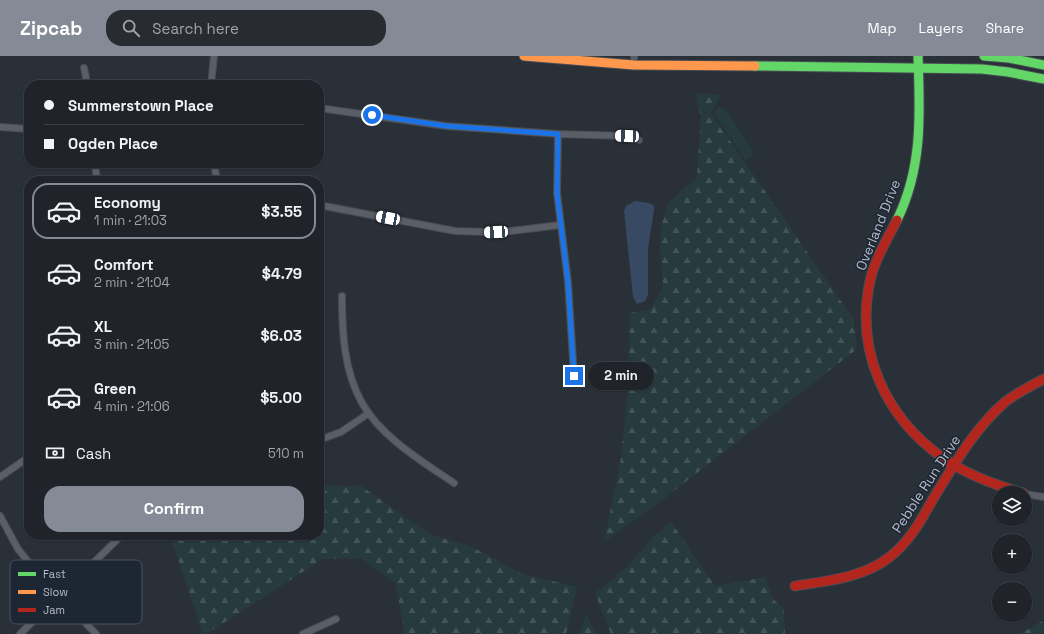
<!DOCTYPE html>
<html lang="en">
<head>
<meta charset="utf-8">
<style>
	:root { --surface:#20242a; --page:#282c32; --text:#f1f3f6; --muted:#a2a4a8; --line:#3d4147; --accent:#848b96 }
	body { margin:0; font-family:"Space Grotesk",sans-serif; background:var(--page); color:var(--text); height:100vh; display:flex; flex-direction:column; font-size:15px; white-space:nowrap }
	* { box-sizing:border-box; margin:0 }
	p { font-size:13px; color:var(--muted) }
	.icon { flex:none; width:22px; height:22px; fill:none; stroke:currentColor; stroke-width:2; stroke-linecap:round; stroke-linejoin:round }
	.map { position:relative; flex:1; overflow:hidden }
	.panel { position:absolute; left:24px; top:120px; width:300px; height:364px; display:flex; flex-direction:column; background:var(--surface); border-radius:16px; box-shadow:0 1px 3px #0004,0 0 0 1px var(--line) }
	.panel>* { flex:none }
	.banner { position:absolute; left:24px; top:24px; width:300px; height:88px; border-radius:16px; box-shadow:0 1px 3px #0004,0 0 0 1px var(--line); display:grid; align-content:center; height:88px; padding:0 20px; background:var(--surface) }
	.controls { position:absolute; left:992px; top:430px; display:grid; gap:8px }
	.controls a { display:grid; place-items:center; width:40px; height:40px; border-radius:50%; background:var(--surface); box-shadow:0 1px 3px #0004,0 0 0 1px var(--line); font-size:20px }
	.end { position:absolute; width:18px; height:18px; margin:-9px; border:5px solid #1a73e8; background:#fff; box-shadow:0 0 0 2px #fff }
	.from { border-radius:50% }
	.bubble { position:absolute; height:28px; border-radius:14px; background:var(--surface); box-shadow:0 1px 3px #0004,0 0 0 1px var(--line); font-size:13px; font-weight:800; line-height:28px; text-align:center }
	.car { position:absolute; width:12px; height:24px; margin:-12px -6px; border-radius:5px; box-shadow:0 0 3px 1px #0007; background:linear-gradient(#fff 24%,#345 0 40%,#fff 0 76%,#345 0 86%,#fff 0) }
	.banner b { display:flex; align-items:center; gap:14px; height:38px; font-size:15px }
	.banner b+b { border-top:1px solid var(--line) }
	.banner i { width:10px; height:10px; background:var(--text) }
	ul { padding:7px 0 0; list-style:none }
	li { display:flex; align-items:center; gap:12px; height:56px; margin:0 8px 6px; padding:0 12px; border:2px solid transparent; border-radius:16px }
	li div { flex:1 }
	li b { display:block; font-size:15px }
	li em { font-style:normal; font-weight:800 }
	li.on { border-color:var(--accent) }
	li>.icon { width:36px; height:36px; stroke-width:1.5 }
	.pay { display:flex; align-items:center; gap:10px; height:44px; padding:0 20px; font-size:15px }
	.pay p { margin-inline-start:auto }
	.cta { display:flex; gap:8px; margin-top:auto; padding:8px 20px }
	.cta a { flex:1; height:46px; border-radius:16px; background:var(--accent); color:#fff; font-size:16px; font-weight:800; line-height:46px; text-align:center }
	header { display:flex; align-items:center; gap:24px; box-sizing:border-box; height:56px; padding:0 20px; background:var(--accent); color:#fff }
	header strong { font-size:19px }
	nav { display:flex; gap:22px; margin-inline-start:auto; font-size:14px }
	.search { width:280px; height:36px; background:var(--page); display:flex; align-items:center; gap:10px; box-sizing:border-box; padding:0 14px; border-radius:16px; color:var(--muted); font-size:15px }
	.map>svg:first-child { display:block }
	.forest { fill:url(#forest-firs) }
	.park { fill:#273a3e }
	.water { fill:#384963 }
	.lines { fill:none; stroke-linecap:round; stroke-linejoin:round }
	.street-casing { stroke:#484c53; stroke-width:8 }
	.fast-casing { stroke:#484c53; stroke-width:11 }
	.slow-casing { stroke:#484c53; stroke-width:11 }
	.jam-casing { stroke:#484c53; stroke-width:11 }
	.street { stroke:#5a5e66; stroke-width:6 }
	.fast { stroke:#63d668; stroke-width:9 }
	.slow { stroke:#ff974d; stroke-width:9 }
	.jam { stroke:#b3261e; stroke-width:9 }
	.route { stroke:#1a73e8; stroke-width:5 }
	.labels { text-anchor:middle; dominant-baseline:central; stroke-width:3; stroke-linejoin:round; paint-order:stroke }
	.street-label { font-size:14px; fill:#b4bcc9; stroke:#1d2633 }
	.key { fill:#1d2633; stroke:#4a5360; stroke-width:1 }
	.key-label { font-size:11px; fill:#b4bcc9 }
</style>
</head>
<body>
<header>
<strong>Zipcab</strong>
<div class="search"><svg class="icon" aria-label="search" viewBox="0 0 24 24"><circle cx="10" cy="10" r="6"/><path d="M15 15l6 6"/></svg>Search here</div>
<nav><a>Map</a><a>Layers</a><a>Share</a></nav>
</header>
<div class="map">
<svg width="1044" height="578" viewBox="0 0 1044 578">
	<defs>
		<pattern id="forest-firs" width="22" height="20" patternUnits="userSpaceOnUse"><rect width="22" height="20" fill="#273a3e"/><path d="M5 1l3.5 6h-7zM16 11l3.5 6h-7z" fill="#445559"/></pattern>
	</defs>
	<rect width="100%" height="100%" fill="#2a3038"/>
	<g class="forest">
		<polygon points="695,37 721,39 711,57 854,264 857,293 658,447 604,486 621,402 628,331 630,257 651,253 663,230 660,191 661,171 668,147 697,121 701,60"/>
		<polygon points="319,430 361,430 431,479 470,490 523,518 577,531 566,578 402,578 404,571 395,527 361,502 323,503 206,578 203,578 171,482 173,479 319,479"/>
		<polygon points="671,466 715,530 765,521 773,543 784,553 785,578 611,578 595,537 627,511 654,480"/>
		<polygon points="586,558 596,578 579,578"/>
		<polygon points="1044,564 1044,578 1020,578"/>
	</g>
	<polygon class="park" points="720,51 729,56 729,58 753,95 752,96 754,99 746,105 713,56"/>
	<polygon class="water" points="635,145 649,147 654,150 654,154 648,193 648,239 645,245 637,248 633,241 624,155 626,150"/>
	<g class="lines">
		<g class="street-casing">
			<g id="street">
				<polyline points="634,0 634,9"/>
				<polyline points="84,12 86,21 85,29"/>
				<polyline points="211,29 214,0"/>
				<polyline points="319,52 446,70 558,78 627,80 639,84"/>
				<polyline points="0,71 29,73"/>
				<polyline points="558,78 557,137 568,226 574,320"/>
				<polyline points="95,107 97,125"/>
				<polyline points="214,107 217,125"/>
				<polyline points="319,149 455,175 487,176 511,175 560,169"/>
				<path d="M 342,240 C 342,277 344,315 362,347 C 381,381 423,406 454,427"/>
				<polyline points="319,384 341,376 369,357"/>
				<polyline points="0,421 29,401"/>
				<polyline points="1025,438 1044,441"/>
				<polyline points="0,460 18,493 30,508 96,578"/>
				<polyline points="20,578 122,479"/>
				<polyline points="303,578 336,563"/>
			</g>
		</g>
		<g class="fast-casing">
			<g id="fast">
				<polyline points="984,0 1009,2 1044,9"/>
				<polyline points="755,10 982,13 1008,16 1044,23"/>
				<path d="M 897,164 C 923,111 920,57 918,0"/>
			</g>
		</g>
		<g class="slow-casing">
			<polyline id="slow" points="524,0 634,9 755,10"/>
		</g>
		<g class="jam-casing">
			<g id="jam">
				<path d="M 897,164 C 887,184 875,203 870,225 C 855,295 885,361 943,402 C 967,419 995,429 1023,437"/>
				<path d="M 795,530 C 826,525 861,522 887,503 C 908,488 921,465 933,443 C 954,409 974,373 1005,346 C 1017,337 1030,330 1044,323"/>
			</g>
		</g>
		<use href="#street" class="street"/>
		<use href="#fast" class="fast"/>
		<use href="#slow" class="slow"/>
		<use href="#jam" class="jam"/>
	</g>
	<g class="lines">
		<polyline class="route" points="372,59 446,70 558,78 557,137 568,226 574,320"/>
	</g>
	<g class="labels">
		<g class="street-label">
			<text transform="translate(878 169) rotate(-68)">Overland Drive</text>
			<text transform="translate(926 428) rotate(-57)">Pebble Run Drive</text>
		</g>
	</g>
	<rect x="10" y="504" width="132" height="64" rx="6" class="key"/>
	<rect x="18" y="516" width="18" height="4" fill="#63d668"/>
	<rect x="18" y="534" width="18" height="4" fill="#ff974d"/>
	<rect x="18" y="552" width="18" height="4" fill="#b3261e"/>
	<g class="key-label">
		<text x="43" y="522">Fast</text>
		<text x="43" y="540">Slow</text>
		<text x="43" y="558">Jam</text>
	</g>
</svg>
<div class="controls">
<a><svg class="icon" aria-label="layers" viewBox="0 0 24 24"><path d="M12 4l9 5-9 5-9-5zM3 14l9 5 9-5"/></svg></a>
<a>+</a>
<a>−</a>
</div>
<i class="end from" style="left:372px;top:59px"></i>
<i class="end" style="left:574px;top:320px"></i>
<div class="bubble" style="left:588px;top:306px;width:66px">2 min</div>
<i class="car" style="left:627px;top:80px;rotate:272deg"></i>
<i class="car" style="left:388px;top:162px;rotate:281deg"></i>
<i class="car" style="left:496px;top:176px;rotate:267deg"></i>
<div class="banner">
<b><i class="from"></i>Summerstown Place</b>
<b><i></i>Ogden Place</b>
</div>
<section class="panel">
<ul>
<li class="on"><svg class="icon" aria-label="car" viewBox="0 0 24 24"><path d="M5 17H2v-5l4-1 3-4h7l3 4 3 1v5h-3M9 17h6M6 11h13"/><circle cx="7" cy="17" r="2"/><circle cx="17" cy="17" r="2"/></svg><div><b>Economy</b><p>1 min · 21:03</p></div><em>$3.55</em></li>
<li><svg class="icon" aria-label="car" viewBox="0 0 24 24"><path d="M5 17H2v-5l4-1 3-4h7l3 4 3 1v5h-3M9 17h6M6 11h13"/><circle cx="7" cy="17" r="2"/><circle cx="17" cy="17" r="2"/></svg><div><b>Comfort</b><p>2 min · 21:04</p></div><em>$4.79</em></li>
<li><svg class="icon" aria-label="car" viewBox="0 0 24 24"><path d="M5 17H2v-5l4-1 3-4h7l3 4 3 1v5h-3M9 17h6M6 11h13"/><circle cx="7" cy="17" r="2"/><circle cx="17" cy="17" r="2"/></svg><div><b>XL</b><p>3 min · 21:05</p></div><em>$6.03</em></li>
<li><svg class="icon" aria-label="car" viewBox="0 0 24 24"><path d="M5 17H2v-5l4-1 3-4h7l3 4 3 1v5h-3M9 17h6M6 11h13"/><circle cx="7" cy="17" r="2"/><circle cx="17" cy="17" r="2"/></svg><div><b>Green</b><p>4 min · 21:06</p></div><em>$5.00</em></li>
</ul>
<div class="pay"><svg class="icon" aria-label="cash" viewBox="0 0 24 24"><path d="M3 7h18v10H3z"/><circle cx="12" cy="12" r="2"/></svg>Cash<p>510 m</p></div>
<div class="cta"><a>Confirm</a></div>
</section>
</div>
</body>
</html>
